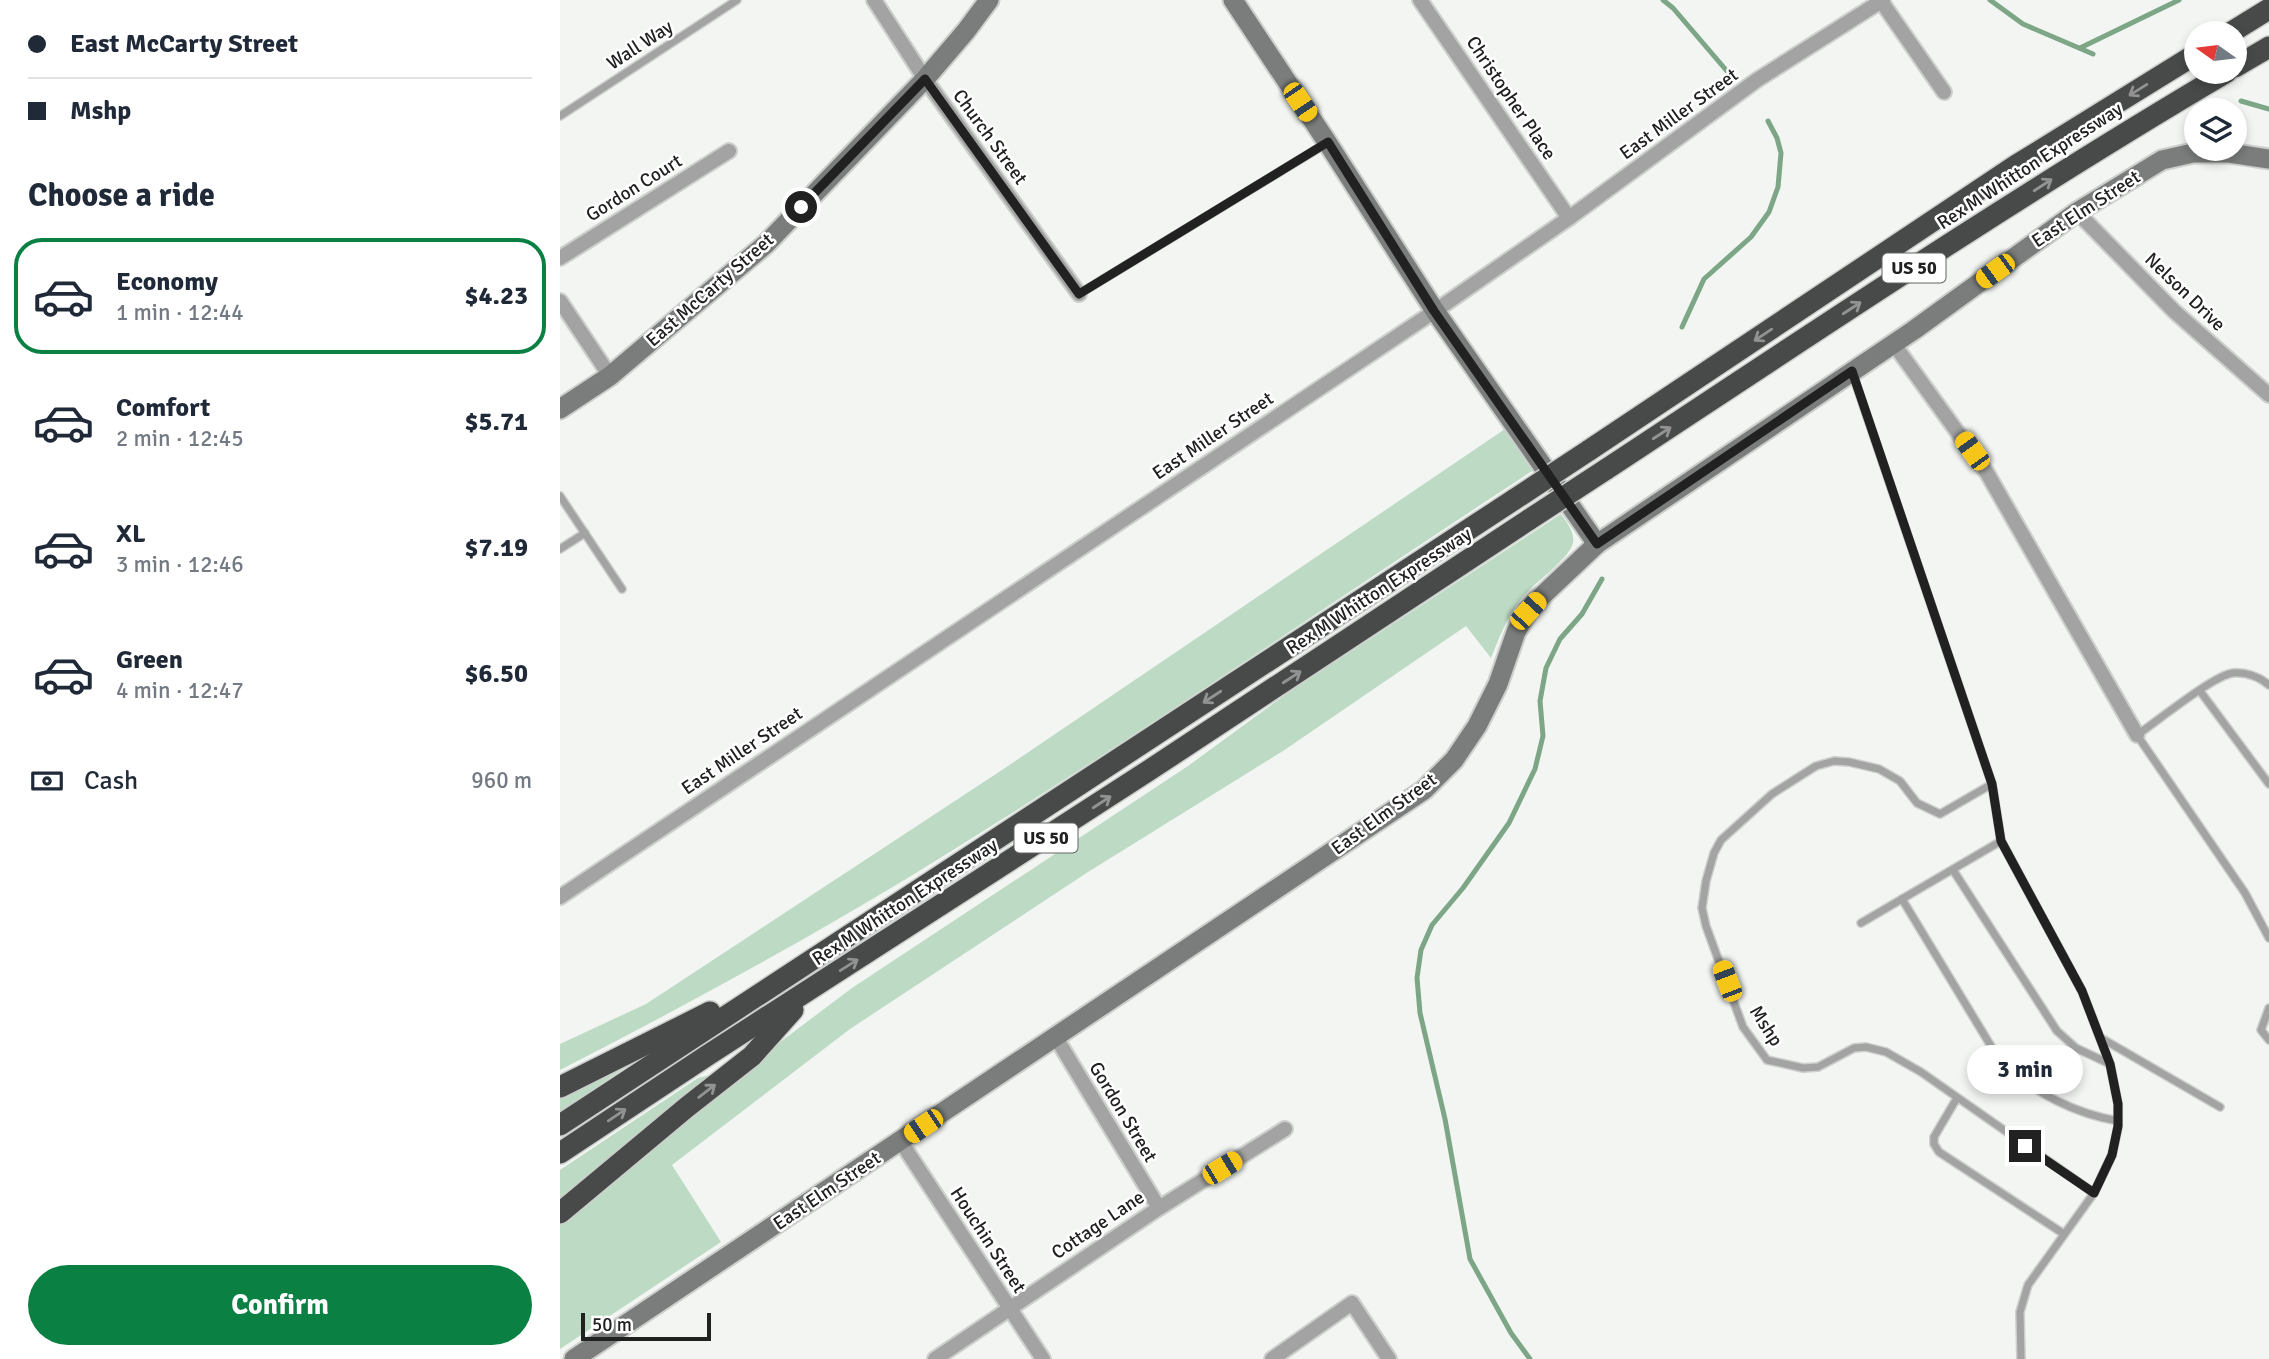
<!DOCTYPE html>
<html lang="en">
<head>
<meta charset="utf-8">
<style>
	:root { --surface:#fff; --page:#f6f6f7; --text:#1f2937; --muted:#747a83; --line:#e0e1e3; --accent:#0b8043 }
	body { margin:0; font-family:Signika,sans-serif; background:var(--page); color:var(--text); height:100vh; display:flex; flex-direction:column; font-size:26px; white-space:nowrap }
	* { box-sizing:border-box; margin:0 }
	p { font-size:23px; color:var(--muted) }
	.icon { flex:none; width:38px; height:38px; fill:none; stroke:currentColor; stroke-width:2; stroke-linecap:round; stroke-linejoin:round }
	.map { position:relative; flex:1; overflow:hidden }
	.drawer { display:flex; flex-direction:column; background:var(--surface); width:560px }
	.drawer>* { flex:none }
	.top-card { display:grid; align-content:center; height:154px; padding:0 28px; background:var(--surface) }
	.needle { width:46px; rotate:284deg }
	.controls { position:absolute; left:1624px; top:21px; display:grid; gap:14px }
	.controls a { display:grid; place-items:center; width:63px; height:63px; border-radius:50%; background:var(--surface); box-shadow:0 4px 10px #0003; font-size:35px }
	.scale { position:absolute; left:21px; bottom:18px; width:130px; box-sizing:border-box; padding-left:7px; border:4px solid #202120; border-top:0; font-size:19px; line-height:24px; white-space:nowrap; color:#202120; -webkit-text-stroke:5px #fff; paint-order:stroke }
	.end { position:absolute; width:32px; height:32px; margin:-16px; border:9px solid #202120; background:#fff; box-shadow:0 0 0 4px #fff }
	.from { border-radius:50% }
	.bubble { position:absolute; height:49px; border-radius:24px; background:var(--surface); box-shadow:0 4px 10px #0003; font-size:23px; font-weight:800; line-height:49px; text-align:center }
	.car { position:absolute; width:21px; height:42px; margin:-21px -10px; border-radius:9px; box-shadow:0 0 5px 2px #0007; background:linear-gradient(#f5c518 24%,#345 0 40%,#f5c518 0 76%,#345 0 86%,#f5c518 0) }
	.top-card b { display:flex; align-items:center; gap:24px; height:66px; font-size:26px }
	.top-card b+b { border-top:2px solid var(--line) }
	.top-card i { width:18px; height:18px; background:var(--text) }
	ul { padding:0; list-style:none }
	li { display:flex; align-items:center; gap:21px; height:116px; margin:0 14px 10px; padding:0 14px; border:4px solid transparent; border-radius:28px }
	li div { flex:1 }
	li b { display:block; font-size:26px }
	li em { font-style:normal; font-weight:800 }
	li.active { border-color:var(--accent) }
	li>.icon { width:63px; height:63px; stroke-width:1.5 }
	h2 { padding:0 28px; font-size:32px; line-height:84px }
	.pay { display:flex; align-items:center; gap:18px; height:77px; padding:0 28px; font-size:26px }
	.pay p { margin-inline-start:auto }
	.cta { display:flex; gap:14px; margin-top:auto; padding:14px 28px }
	.cta a { flex:1; height:80px; border-radius:42px; background:var(--accent); color:#fff; font-size:28px; font-weight:800; line-height:80px; text-align:center }
	main { display:flex; flex:1; min-height:0 }
	.map>svg:first-child { display:block }
	.green { fill:#bddbc4 }
	.lines { fill:none; stroke-linecap:round; stroke-linejoin:round }
	.stream { stroke:#7da687; stroke-width:5 }
	.lane-casing { stroke:#cccfcc; stroke-width:10 }
	.street-casing { stroke:#cccfcc; stroke-width:18 }
	.secondary-casing { stroke:#cccfcc; stroke-width:23 }
	.highway-casing { stroke:#cccfcc; stroke-width:24 }
	.lane { stroke:#a2a3a2; stroke-width:7 }
	.street { stroke:#a2a3a2; stroke-width:14 }
	.secondary { stroke:#7a7d7b; stroke-width:19 }
	.highway { stroke:#474a48; stroke-width:21 }
	.highway-bridge-casing { stroke:#cccfcc; stroke-width:24; stroke-linecap:butt }
	.highway-bridge { stroke:#474a48; stroke-width:21 }
	.oneway { stroke:#919291 }
	.route { stroke:#202120; stroke-width:9 }
	.labels { text-anchor:middle; dominant-baseline:central; stroke-width:5; stroke-linejoin:round; paint-order:stroke }
	.shield { fill:#fff; stroke:#636463; stroke-width:2 }
	.shield-label { font-size:18px; font-weight:bold; fill:#202120 }
	.street-label { font-size:19px; fill:#202120; stroke:#fff }
</style>
</head>
<body>
<main>
<section class="drawer">
<div class="top-card">
<b><i class="from"></i>East McCarty Street</b>
<b><i></i>Mshp</b>
</div>
<h2>Choose a ride</h2>
<ul>
<li class="active"><svg class="icon" aria-label="car" viewBox="0 0 24 24"><path d="M5 17H2v-5l4-1 3-4h7l3 4 3 1v5h-3M9 17h6M6 11h13"/><circle cx="7" cy="17" r="2"/><circle cx="17" cy="17" r="2"/></svg><div><b>Economy</b><p>1 min · 12:44</p></div><em>$4.23</em></li>
<li><svg class="icon" aria-label="car" viewBox="0 0 24 24"><path d="M5 17H2v-5l4-1 3-4h7l3 4 3 1v5h-3M9 17h6M6 11h13"/><circle cx="7" cy="17" r="2"/><circle cx="17" cy="17" r="2"/></svg><div><b>Comfort</b><p>2 min · 12:45</p></div><em>$5.71</em></li>
<li><svg class="icon" aria-label="car" viewBox="0 0 24 24"><path d="M5 17H2v-5l4-1 3-4h7l3 4 3 1v5h-3M9 17h6M6 11h13"/><circle cx="7" cy="17" r="2"/><circle cx="17" cy="17" r="2"/></svg><div><b>XL</b><p>3 min · 12:46</p></div><em>$7.19</em></li>
<li><svg class="icon" aria-label="car" viewBox="0 0 24 24"><path d="M5 17H2v-5l4-1 3-4h7l3 4 3 1v5h-3M9 17h6M6 11h13"/><circle cx="7" cy="17" r="2"/><circle cx="17" cy="17" r="2"/></svg><div><b>Green</b><p>4 min · 12:47</p></div><em>$6.50</em></li>
</ul>
<div class="pay"><svg class="icon" aria-label="cash" viewBox="0 0 24 24"><path d="M3 7h18v10H3z"/><circle cx="12" cy="12" r="2"/></svg>Cash<p>960 m</p></div>
<div class="cta"><a>Confirm</a></div>
</section>
<div class="map">
<svg width="1709" height="1359" viewBox="0 0 1709 1359">
	<rect width="100%" height="100%" fill="#f2f5f2"/>
	<g class="green">
		<path d="M 945,429 L 972,471 C 766,606 562,747 351,876 C 237,945 119,1009 0,1070 L 0,1044 L 86,1004 L 442,770 Z"/>
		<path d="M 1001,514 C 1007,523 1015,532 1013,543 C 1009,560 972,584 961,599 C 947,617 939,638 931,658 L 906,626 L 723,751 L 528,872 L 290,1029 L 112,1165 L 161,1242 L 0,1349 L 0,1221 L 167,1082 L 292,988 L 628,766 L 732,690 Z"/>
		<polygon points="88,1049 63,1069 0,1112 0,1091"/>
		<polygon points="150,1075 0,1201 0,1170 138,1078"/>
	</g>
	<g class="lines">
		<g class="stream">
			<polyline points="1103,0 1113,8 1172,77"/>
			<polyline points="1430,0 1463,24 1533,54"/>
			<polyline points="1520,48 1619,0"/>
			<polyline points="1681,101 1709,109"/>
			<polyline points="1122,327 1144,279 1191,237 1209,212 1218,187 1221,153 1217,138 1208,121"/>
			<polyline points="970,1359 951,1333 910,1259 885,1119 860,1013 857,978 861,950 872,925 903,888 949,823 975,769 983,736 980,701 986,668 1000,639 1022,614 1042,579"/>
		</g>
		<g class="lane-casing">
			<g id="lane">
				<polyline points="0,116 177,0"/>
				<polyline points="519,294 767,143"/>
				<polyline points="1293,375 1432,784 1441,841 1522,991 1550,1064 1558,1104 1558,1127 1552,1155 1534,1193"/>
				<polyline points="0,496 62,589"/>
				<polyline points="0,549 25,533"/>
				<path d="M 1709,685 C 1699,677 1686,672 1673,673 C 1654,675 1596,722 1577,735 L 1685,893 L 1709,938"/>
				<polyline points="1640,691 1709,784"/>
				<polyline points="1432,784 1380,814 1357,803 1340,781 1319,769 1289,762 1274,761 1256,766 1212,794 1161,840 1154,853 1146,881 1142,908 1146,926 1183,1027 1207,1060 1243,1068 1258,1067 1294,1048 1306,1047 1326,1052 1361,1072 1534,1193 1468,1285 1460,1312 1461,1359"/>
				<polyline points="1393,870 1497,1031 1516,1048 1550,1064"/>
				<path d="M 1342,899 L 1443,1066 C 1479,1094 1513,1113 1558,1121"/>
				<polyline points="1301,923 1441,841"/>
				<polyline points="1709,1008 1701,1030 1709,1040"/>
				<polyline points="1541,1038 1660,1107"/>
				<polyline points="1397,1098 1374,1137 1374,1144 1379,1152 1504,1234"/>
			</g>
		</g>
		<g class="street-casing">
			<g id="street">
				<polyline points="314,0 365,79 519,294"/>
				<polyline points="860,0 1009,218"/>
				<polyline points="1321,1 1384,92"/>
				<polyline points="1517,212 1614,311 1709,395"/>
				<polyline points="0,258 169,151"/>
				<polyline points="0,301 50,376"/>
				<polyline points="1333,343 1427,473 1577,735"/>
				<polyline points="0,897 875,311 1009,218 1197,80 1323,0"/>
				<polyline points="495,1036 599,1208"/>
				<polyline points="341,1142 483,1359"/>
				<polyline points="375,1359 599,1208 725,1129"/>
				<polyline points="712,1359 792,1303 829,1359"/>
			</g>
		</g>
		<g class="secondary-casing">
			<g id="secondary">
				<polyline points="673,0 767,142 875,311 1037,544"/>
				<polyline points="0,409 50,376 206,244 365,79 406,31 429,0"/>
				<polyline points="14,1359 864,790 894,760 917,726 938,684 956,632 968,611 984,594 1037,544 1354,330 1517,212 1602,160 1633,153 1669,153 1709,159"/>
			</g>
		</g>
		<g class="highway-casing">
			<g id="highway">
				<polyline points="1670,33 1709,9"/>
				<polyline points="1675,67 1709,47"/>
				<polyline points="1028,451 1455,166 1636,54"/>
				<path d="M 1045,470 C 1250,335 1455,197 1667,72"/>
				<polyline points="0,1087 150,1012"/>
				<polyline points="0,1125 955,499"/>
				<polyline points="0,1153 148,1055 588,771 970,519"/>
				<polyline points="0,1213 127,1107 192,1056 233,1010"/>
			</g>
		</g>
		<use href="#lane" class="lane"/>
		<use href="#street" class="street"/>
		<use href="#secondary" class="secondary"/>
		<use href="#highway" class="highway"/>
		<g class="highway-bridge-casing">
			<g id="highway-bridge">
				<polyline points="955,499 1028,451"/>
				<polyline points="970,519 1045,470"/>
			</g>
		</g>
		<use href="#highway-bridge" class="highway-bridge"/>
	</g>
	<defs><path id="oneway-shaft" d="M-6 0H5M1.5-3L5.5 0L1.5 3" fill="none" stroke-width="1.6" stroke-linecap="round" stroke-linejoin="round" transform="scale(1.75)"/></defs>
	<g class="oneway">
		<use href="#oneway-shaft" transform="translate(1578 90) rotate(148)"/>
		<use href="#oneway-shaft" transform="translate(1483 185) rotate(-33)"/>
		<use href="#oneway-shaft" transform="translate(1292 308) rotate(-33)"/>
		<use href="#oneway-shaft" transform="translate(1203 335) rotate(146)"/>
		<use href="#oneway-shaft" transform="translate(1102 433) rotate(-33)"/>
		<use href="#oneway-shaft" transform="translate(732 677) rotate(-33)"/>
		<use href="#oneway-shaft" transform="translate(652 697) rotate(147)"/>
		<use href="#oneway-shaft" transform="translate(542 802) rotate(-33)"/>
		<use href="#oneway-shaft" transform="translate(289 965) rotate(-32)"/>
		<use href="#oneway-shaft" transform="translate(147 1091) rotate(-38)"/>
		<use href="#oneway-shaft" transform="translate(57 1115) rotate(-34)"/>
	</g>
	<g class="lines">
		<polyline class="route" points="241,207 365,79 519,294 768,142 874,311 1037,544 1292,371 1432,784 1441,841 1522,991 1550,1064 1558,1104 1558,1126 1552,1155 1534,1193 1465,1146"/>
	</g>
	<g class="labels">
		<g class="shield">
			<rect x="1322.5" y="253.5" width="63" height="29" rx="5"/>
			<rect x="454.5" y="823.5" width="63" height="29" rx="5"/>
		</g>
		<g class="shield-label">
			<text x="1354" y="268">US 50</text>
			<text x="486" y="838">US 50</text>
		</g>
		<g class="street-label">
			<text transform="translate(80 45) rotate(-33)">Wall Way</text>
			<text transform="translate(951 98) rotate(56)">Christopher Place</text>
			<text transform="translate(1119 114) rotate(-36)">East Miller Street</text>
			<text transform="translate(430 137) rotate(54)">Church Street</text>
			<text transform="translate(1470 166) rotate(-33)">Rex M Whitton Expressway</text>
			<text transform="translate(74 188) rotate(-32)">Gordon Court</text>
			<text transform="translate(1526 209) rotate(-33)">East Elm Street</text>
			<text transform="translate(150 290) rotate(-41)">East McCarty Street</text>
			<text transform="translate(1625 292) rotate(44)">Nelson Drive</text>
			<text transform="translate(653 436) rotate(-34)">East Miller Street</text>
			<text transform="translate(819 591) rotate(-33)">Rex M Whitton Expressway</text>
			<text transform="translate(182 751) rotate(-34)">East Miller Street</text>
			<text transform="translate(824 814) rotate(-36)">East Elm Street</text>
			<text transform="translate(345 902) rotate(-33)">Rex M Whitton Expressway</text>
			<text transform="translate(1206 1026) rotate(57)">Mshp</text>
			<text transform="translate(563 1112) rotate(59)">Gordon Street</text>
			<text transform="translate(267 1191) rotate(-34)">East Elm Street</text>
			<text transform="translate(538 1225) rotate(-34)">Cottage Lane</text>
			<text transform="translate(428 1240) rotate(57)">Houchin Street</text>
		</g>
	</g>
</svg>
<div class="controls">
<a><svg class="needle" viewBox="-14 -14 28 28"><path d="M0-13l5 13h-10z" fill="#e53935"/><path d="M0 13l5-13h-10z" fill="#747a83"/></svg></a>
<a><svg class="icon" aria-label="layers" viewBox="0 0 24 24"><path d="M12 4l9 5-9 5-9-5zM3 14l9 5 9-5"/></svg></a>
</div>
<div class="scale">50 m</div>
<i class="end from" style="left:241px;top:207px"></i>
<i class="end" style="left:1465px;top:1146px"></i>
<div class="bubble" style="left:1407px;top:1045px;width:116px">3 min</div>
<i class="car" style="left:740px;top:102px;rotate:146deg"></i>
<i class="car" style="left:1435px;top:271px;rotate:234deg"></i>
<i class="car" style="left:1412px;top:451px;rotate:324deg"></i>
<i class="car" style="left:968px;top:611px;rotate:42deg"></i>
<i class="car" style="left:1167px;top:981px;rotate:339deg"></i>
<i class="car" style="left:363px;top:1126px;rotate:236deg"></i>
<i class="car" style="left:662px;top:1168px;rotate:59deg"></i>
</div>
</main>
</body>
</html>
